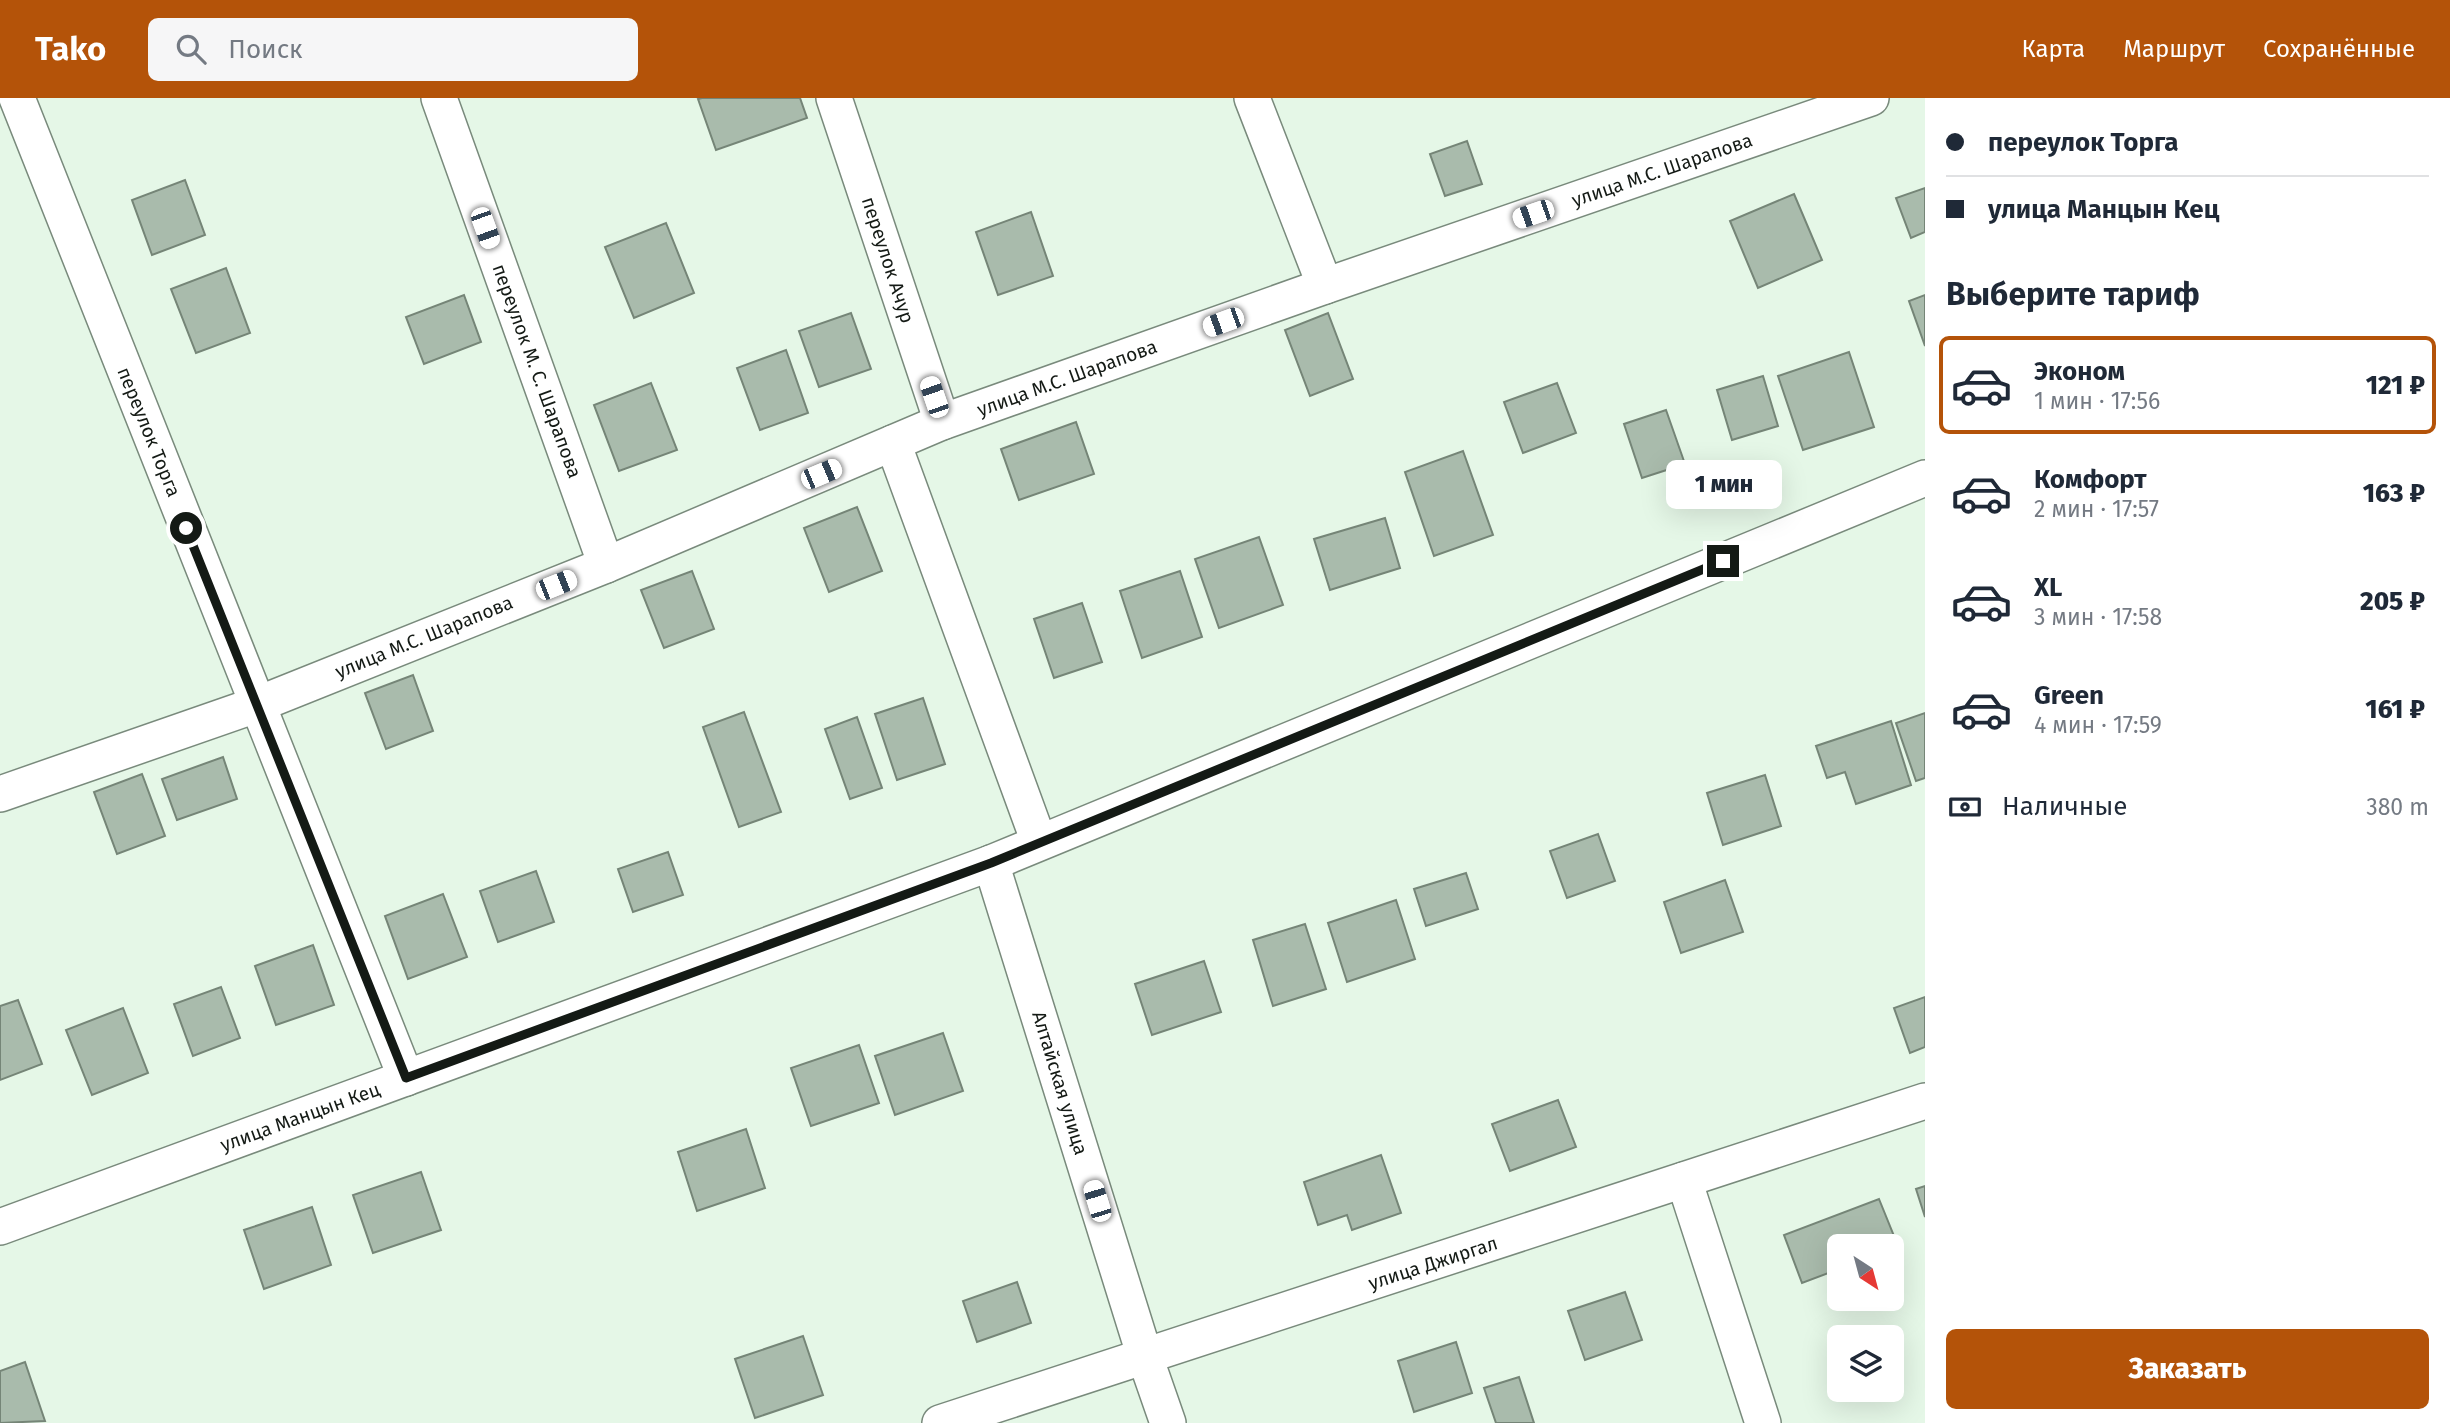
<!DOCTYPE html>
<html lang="ru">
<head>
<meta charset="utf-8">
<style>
	:root { --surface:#fff; --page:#f6f6f7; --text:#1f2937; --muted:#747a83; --line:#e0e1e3; --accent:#b45309 }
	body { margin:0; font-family:"Fira Sans",sans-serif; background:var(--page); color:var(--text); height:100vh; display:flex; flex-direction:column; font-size:26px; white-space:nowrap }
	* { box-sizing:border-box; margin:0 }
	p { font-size:23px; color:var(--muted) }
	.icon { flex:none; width:38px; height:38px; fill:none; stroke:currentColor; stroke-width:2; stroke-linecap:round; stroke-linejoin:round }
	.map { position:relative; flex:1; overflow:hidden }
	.panel { display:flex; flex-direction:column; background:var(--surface); width:525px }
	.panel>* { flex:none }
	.guide { display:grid; align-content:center; height:154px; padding:0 21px; background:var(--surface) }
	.needle { width:46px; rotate:144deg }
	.controls { position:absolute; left:1827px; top:1136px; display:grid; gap:14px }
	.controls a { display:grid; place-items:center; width:77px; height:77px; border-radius:10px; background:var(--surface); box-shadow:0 7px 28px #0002; font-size:35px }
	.end { position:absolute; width:32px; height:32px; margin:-16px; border:9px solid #141a15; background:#fff; box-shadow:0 0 0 4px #fff }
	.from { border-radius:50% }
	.bubble { position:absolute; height:49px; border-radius:10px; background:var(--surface); box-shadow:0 7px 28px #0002; font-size:23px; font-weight:800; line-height:49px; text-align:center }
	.car { position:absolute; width:21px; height:42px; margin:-21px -10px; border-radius:9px; box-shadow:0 0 5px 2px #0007; background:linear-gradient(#fff 24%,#345 0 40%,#fff 0 76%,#345 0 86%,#fff 0) }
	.guide b { display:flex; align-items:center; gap:24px; height:66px; font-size:26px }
	.guide b+b { border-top:2px solid var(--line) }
	.guide i { width:18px; height:18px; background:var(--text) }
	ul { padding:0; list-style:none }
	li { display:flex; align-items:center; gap:21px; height:98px; margin:0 14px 10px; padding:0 7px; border:4px solid transparent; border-radius:10px }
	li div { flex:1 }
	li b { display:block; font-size:26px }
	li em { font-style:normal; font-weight:800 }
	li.active { border-color:var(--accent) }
	li>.icon { width:63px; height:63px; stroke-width:1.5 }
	h2 { padding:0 21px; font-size:32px; line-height:84px }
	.pay { display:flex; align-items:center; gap:18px; height:77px; padding:0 21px; font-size:26px }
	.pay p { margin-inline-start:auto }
	.primary-button { display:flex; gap:14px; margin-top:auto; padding:14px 21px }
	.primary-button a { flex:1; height:80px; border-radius:10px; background:var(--accent); color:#fff; font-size:28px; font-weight:800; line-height:80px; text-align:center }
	header { display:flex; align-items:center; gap:42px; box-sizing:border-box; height:98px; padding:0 35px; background:var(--accent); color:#fff }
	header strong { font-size:33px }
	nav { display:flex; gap:38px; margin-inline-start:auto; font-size:24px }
	.search { width:490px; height:63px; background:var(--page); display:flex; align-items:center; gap:18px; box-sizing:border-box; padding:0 24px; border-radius:10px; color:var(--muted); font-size:26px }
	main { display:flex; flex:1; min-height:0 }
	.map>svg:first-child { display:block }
	.building { fill:#a9bbac; stroke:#758577; stroke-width:2 }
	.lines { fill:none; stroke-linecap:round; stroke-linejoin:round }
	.minor-casing { stroke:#798a7c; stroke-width:38 }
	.minor { stroke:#fff; stroke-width:35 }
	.route { stroke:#141a15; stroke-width:9 }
	.labels { text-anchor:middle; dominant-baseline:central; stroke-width:5; stroke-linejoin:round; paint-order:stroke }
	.street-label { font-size:19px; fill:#141a15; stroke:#fff }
</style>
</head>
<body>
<header>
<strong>Tako</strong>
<div class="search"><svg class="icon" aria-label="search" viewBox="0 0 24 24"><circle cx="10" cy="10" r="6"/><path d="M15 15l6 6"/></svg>Поиск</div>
<nav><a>Карта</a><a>Маршрут</a><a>Сохранённые</a></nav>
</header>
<main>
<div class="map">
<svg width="1925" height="1325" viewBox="0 0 1925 1325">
	<rect width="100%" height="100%" fill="#e5f7e7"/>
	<g class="building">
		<polygon points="702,0 800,0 807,20 716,52 698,1"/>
		<polygon points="1467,43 1482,86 1445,98 1430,56"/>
		<polygon points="185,82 205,137 152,157 132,102"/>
		<polygon points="1925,90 1925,134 1911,140 1896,100"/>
		<polygon points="1794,96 1822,162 1758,190 1730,123"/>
		<polygon points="1031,114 1053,178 998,197 976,134"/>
		<polygon points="666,125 694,195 634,220 605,149"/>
		<polygon points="226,170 250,235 196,255 171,191"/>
		<polygon points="464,197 481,244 424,266 406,219"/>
		<polygon points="1925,197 1925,248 1909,203"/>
		<polygon points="851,215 871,271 819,289 799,233"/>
		<polygon points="1328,215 1353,281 1310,298 1285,232"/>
		<polygon points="786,252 808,315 760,332 737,270"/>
		<polygon points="1849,254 1874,329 1803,352 1778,278"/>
		<polygon points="1763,278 1778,328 1732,342 1717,292"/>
		<polygon points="651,285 677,352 619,373 594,307"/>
		<polygon points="1557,285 1576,335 1523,355 1504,304"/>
		<polygon points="1666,312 1685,366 1642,380 1624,326"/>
		<polygon points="1076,324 1094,376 1019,402 1001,351"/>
		<polygon points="1463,353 1493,437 1434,458 1405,374"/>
		<polygon points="857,409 882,473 829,494 804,430"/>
		<polygon points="1385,420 1400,470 1330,492 1314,441"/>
		<polygon points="1259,439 1283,507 1219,530 1195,461"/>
		<polygon points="692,473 714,531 664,550 641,492"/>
		<polygon points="1180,473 1202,539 1142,560 1120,493"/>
		<polygon points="1082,505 1102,564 1054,580 1034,521"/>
		<polygon points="413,577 433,633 386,651 365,595"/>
		<polygon points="923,600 945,666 897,682 875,616"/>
		<polygon points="744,614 781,714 739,729 703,629"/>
		<polygon points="1925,615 1925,680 1916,683 1896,625"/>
		<polygon points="857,619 882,690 850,701 825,631"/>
		<polygon points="1891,623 1911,687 1856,706 1845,674 1827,680 1816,648"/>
		<polygon points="223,659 237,701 177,722 162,681"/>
		<polygon points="142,676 165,738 117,756 94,694"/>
		<polygon points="1765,677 1781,728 1723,747 1707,695"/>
		<polygon points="1598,736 1615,783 1567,800 1550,753"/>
		<polygon points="668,754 683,797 633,814 618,771"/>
		<polygon points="536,773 554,824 498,844 480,793"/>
		<polygon points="1466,775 1478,811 1426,828 1414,791"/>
		<polygon points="1725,782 1743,834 1681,855 1664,804"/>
		<polygon points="443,796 467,859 408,881 385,818"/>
		<polygon points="1396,802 1415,861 1347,884 1328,825"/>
		<polygon points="1305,826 1326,891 1273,908 1253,842"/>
		<polygon points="313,847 334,907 276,927 255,868"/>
		<polygon points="1204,863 1221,914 1152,937 1135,886"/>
		<polygon points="221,889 240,940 193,958 174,906"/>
		<polygon points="1925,899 1925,949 1910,955 1894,910"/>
		<polygon points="18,902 42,966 0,982 0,908"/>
		<polygon points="123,910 148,975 92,997 66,932"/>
		<polygon points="943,935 963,993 895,1017 875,958"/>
		<polygon points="859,947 879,1005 811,1028 791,970"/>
		<polygon points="1558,1002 1576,1049 1510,1073 1492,1026"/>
		<polygon points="746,1031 765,1090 697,1113 678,1054"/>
		<polygon points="1381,1057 1401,1115 1352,1132 1347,1117 1318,1127 1304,1084"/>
		<polygon points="421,1074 441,1132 373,1155 353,1097"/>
		<polygon points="1925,1088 1925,1119 1916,1091"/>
		<polygon points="1879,1101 1898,1148 1892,1150 1892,1148 1839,1148 1839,1171 1802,1185 1784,1137"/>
		<polygon points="312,1109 331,1167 264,1191 244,1132"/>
		<polygon points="1017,1184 1031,1225 977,1244 963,1203"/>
		<polygon points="1625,1194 1642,1242 1585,1262 1568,1213"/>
		<polygon points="803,1238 823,1297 755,1320 735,1261"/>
		<polygon points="1456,1244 1472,1295 1414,1314 1398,1263"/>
		<polygon points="25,1264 45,1323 0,1325 0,1273"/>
		<polygon points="1519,1279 1534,1325 1496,1325 1484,1290"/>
	</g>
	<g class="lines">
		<g class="minor-casing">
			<g id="minor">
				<polyline points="17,0 406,980"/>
				<polyline points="439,0 606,467"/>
				<polyline points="834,0 942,324"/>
				<polyline points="1252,0 1325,188"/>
				<polyline points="893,345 1039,744"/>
				<polyline points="0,696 256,607 606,467 942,324 1325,188 1871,0"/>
				<polyline points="991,765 1145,1259 1168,1325"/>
				<polyline points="1684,1082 1763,1325"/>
				<polyline points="0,1129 991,765 1925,380"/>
				<polyline points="940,1325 1925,1003"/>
			</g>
		</g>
		<use href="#minor" class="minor"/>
	</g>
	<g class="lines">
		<polyline class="route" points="186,430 406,980 991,765 1723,463"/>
	</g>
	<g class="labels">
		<g class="street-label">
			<text transform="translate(1662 72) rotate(-19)">улица М.С. Шарапова</text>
			<text transform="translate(888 162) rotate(72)">переулок Ачур</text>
			<text transform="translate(537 273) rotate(70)">переулок М. С. Шарапова</text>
			<text transform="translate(1067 280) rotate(-20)">улица М.С. Шарапова</text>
			<text transform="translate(149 334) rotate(68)">переулок Торга</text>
			<text transform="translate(424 539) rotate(-22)">улица М.С. Шарапова</text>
			<text transform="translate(1060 985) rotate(73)">Алтайская улица</text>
			<text transform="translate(300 1019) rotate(-20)">улица Манцын Кец</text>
			<text transform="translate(1433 1165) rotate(-18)">улица Джиргал</text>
		</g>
	</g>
</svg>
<div class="controls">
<a><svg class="needle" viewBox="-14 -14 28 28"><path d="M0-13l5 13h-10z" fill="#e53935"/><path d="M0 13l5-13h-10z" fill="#747a83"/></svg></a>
<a><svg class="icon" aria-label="layers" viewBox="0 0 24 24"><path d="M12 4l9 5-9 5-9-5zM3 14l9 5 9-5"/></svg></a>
</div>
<i class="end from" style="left:186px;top:430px"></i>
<i class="end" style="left:1723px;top:463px"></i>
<div class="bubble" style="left:1666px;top:362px;width:116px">1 мин</div>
<i class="car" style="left:1533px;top:116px;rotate:251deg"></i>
<i class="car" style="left:485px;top:130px;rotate:160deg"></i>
<i class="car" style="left:1223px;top:224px;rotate:250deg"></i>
<i class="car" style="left:934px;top:299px;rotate:341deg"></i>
<i class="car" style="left:821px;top:376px;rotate:67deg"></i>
<i class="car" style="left:556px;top:487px;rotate:68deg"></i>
<i class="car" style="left:1097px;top:1103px;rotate:343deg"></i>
</div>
<section class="panel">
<div class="guide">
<b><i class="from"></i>переулок Торга</b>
<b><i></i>улица Манцын Кец</b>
</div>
<h2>Выберите тариф</h2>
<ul>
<li class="active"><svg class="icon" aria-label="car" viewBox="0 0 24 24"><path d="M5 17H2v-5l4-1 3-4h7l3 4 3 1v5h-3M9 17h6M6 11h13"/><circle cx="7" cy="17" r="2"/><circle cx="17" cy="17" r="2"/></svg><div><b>Эконом</b><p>1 мин · 17:56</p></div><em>121 ₽</em></li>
<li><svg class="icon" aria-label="car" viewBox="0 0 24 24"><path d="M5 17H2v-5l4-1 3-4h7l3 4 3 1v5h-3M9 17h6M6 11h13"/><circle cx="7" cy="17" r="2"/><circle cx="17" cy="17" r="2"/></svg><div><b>Комфорт</b><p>2 мин · 17:57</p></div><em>163 ₽</em></li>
<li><svg class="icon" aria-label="car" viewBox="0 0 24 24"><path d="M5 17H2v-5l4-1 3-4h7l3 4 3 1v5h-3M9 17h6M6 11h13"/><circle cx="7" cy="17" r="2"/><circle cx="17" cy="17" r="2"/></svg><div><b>XL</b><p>3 мин · 17:58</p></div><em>205 ₽</em></li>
<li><svg class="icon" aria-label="car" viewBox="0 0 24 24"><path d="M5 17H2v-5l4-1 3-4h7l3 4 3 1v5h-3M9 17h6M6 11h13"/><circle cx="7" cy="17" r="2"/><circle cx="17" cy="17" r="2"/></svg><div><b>Green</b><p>4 мин · 17:59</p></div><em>161 ₽</em></li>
</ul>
<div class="pay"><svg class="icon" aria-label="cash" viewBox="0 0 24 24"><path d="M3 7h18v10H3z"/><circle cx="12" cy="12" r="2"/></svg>Наличные<p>380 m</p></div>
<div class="primary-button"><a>Заказать</a></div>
</section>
</main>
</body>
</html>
